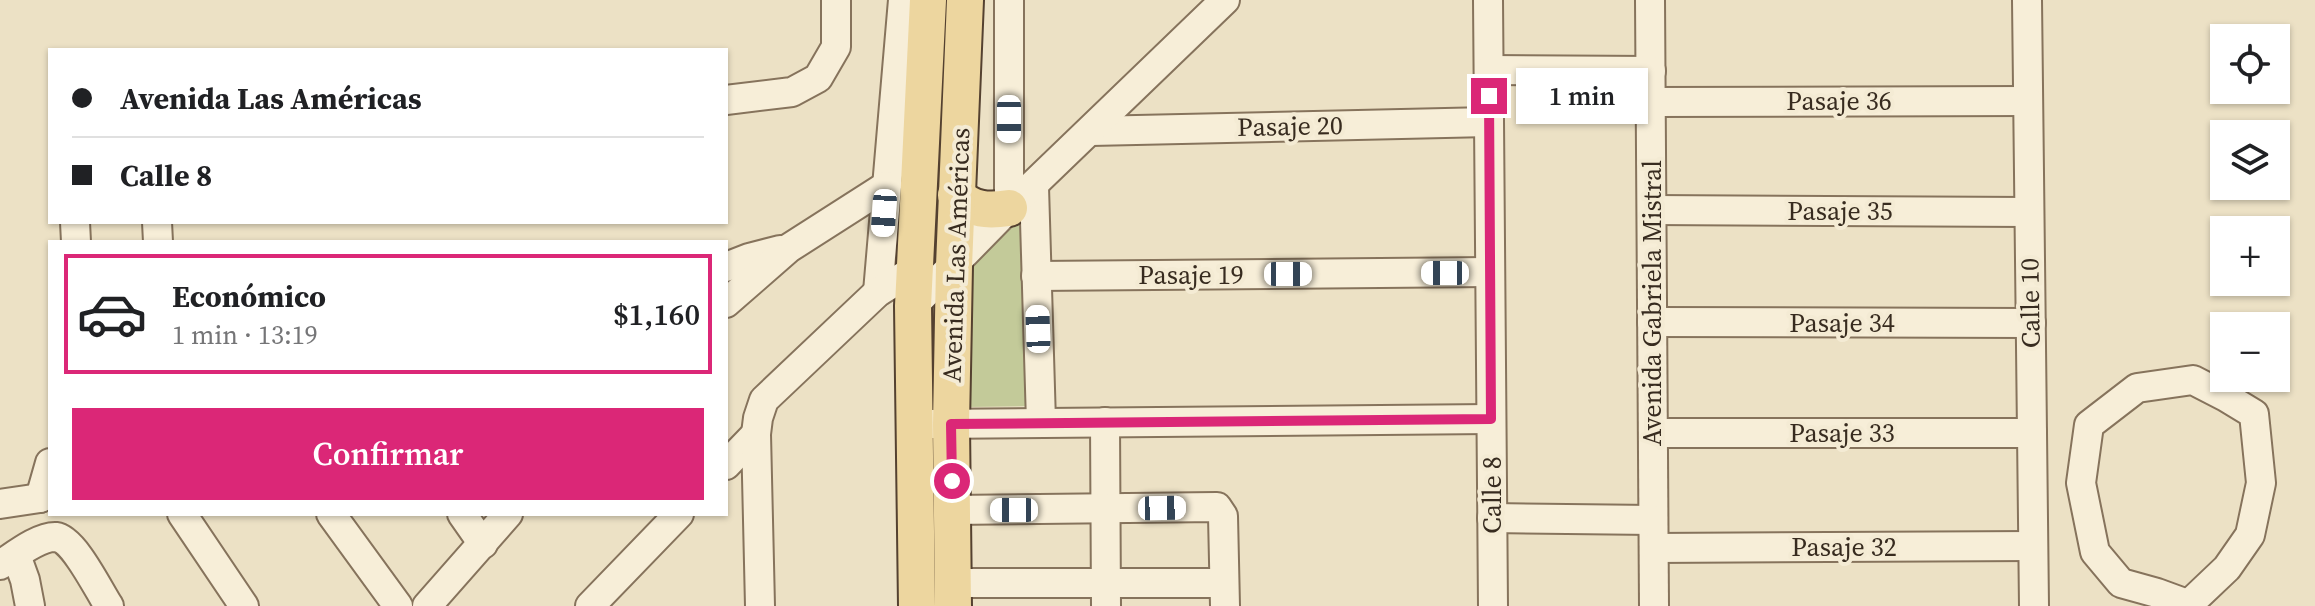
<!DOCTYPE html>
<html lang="es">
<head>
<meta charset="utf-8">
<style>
	:root { --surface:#fff; --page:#f2f2f2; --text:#202124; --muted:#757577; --line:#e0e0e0; --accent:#db2777 }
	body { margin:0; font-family:"Source Serif 4",serif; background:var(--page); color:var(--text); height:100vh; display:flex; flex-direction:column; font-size:30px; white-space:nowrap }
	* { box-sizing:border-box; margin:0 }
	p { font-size:26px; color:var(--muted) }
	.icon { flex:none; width:44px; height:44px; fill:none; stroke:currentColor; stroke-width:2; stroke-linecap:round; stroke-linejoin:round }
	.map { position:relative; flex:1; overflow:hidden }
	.side { position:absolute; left:48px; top:240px; width:680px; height:276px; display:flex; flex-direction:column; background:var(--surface); border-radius:0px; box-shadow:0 2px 6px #0004 }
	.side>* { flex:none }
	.guide { position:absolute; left:48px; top:48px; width:680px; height:176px; border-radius:0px; box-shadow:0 2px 6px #0004; display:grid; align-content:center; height:176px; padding:0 24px; background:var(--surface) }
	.tools { position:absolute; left:2210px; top:24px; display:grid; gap:16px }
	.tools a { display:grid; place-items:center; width:80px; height:80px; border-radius:0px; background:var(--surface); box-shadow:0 2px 6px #0004; font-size:40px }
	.end { position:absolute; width:36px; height:36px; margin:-18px; border:10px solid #db2777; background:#fff; box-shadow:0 0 0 4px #fff }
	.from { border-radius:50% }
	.bubble { position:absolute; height:56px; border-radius:0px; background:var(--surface); box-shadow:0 2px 6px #0004; font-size:26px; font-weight:600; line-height:56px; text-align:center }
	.car { position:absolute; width:24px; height:48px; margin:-24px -12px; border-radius:10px; box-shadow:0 0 6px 2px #0007; background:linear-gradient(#fff 24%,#345 0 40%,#fff 0 76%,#345 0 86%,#fff 0) }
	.guide b { display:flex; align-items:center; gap:28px; height:76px; font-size:30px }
	.guide b+b { border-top:2px solid var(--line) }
	.guide i { width:20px; height:20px; background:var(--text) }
	ul { padding:14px 0 0; list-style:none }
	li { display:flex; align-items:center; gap:24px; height:120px; margin:0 16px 12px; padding:0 8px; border:4px solid transparent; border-radius:0px }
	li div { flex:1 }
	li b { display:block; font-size:30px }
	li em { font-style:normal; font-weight:600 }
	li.current { border-color:var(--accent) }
	li>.icon { width:72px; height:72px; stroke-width:1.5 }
	.cta { display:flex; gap:16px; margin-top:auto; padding:16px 24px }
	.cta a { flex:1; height:92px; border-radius:0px; background:var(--accent); color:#fff; font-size:32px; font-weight:600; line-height:92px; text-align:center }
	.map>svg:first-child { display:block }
	.green { fill:#c3ca99 }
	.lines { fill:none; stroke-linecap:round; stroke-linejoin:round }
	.minor-casing { stroke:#86735c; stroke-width:32 }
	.major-casing { stroke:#544130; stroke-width:40 }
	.minor { stroke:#f7eed8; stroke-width:28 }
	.major { stroke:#edd69f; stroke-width:36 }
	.route { stroke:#db2777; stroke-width:10 }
	.labels { text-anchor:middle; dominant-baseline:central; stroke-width:8; stroke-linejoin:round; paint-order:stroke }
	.street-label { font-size:26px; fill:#372b1f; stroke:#f4ebd4 }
</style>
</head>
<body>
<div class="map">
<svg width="2315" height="606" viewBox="0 0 2315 606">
	<rect width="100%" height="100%" fill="#ece1c5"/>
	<polygon class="green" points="1027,202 1030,406 967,407 965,267"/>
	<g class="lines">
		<g class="minor-casing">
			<g id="minor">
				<polyline points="1009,0 1009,208"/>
				<polyline points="1488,0 1493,606"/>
				<polyline points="1650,0 1654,606"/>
				<polyline points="2027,0 2034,606"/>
				<polyline points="1489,70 1651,71"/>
				<polyline points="726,100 792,92 818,78 836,47 836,0"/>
				<polyline points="1651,102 2028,101"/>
				<polyline points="1091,131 1489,122"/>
				<polyline points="1034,187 1041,422"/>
				<polyline points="1652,210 2029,212"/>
				<polyline points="75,222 76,242"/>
				<polyline points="157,222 158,242"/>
				<polyline points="726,267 749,258 780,250"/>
				<polyline points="1036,276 1490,272"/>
				<polyline points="878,292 903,0"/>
				<polyline points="726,303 789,248 886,186"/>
				<polyline points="913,306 1009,208 1225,0"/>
				<polyline points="1652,322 2031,323"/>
				<polyline points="1105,422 1106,606"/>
				<polyline points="931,424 1491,419"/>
				<polyline points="1653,433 2032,433"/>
				<polyline points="726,465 756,434"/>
				<polyline points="40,498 50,463"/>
				<polyline points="0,504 40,498 50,493"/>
				<polyline points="952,510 1217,507 1223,516 1225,606"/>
				<polyline points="182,514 244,606"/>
				<polyline points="331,514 398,606"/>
				<polyline points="462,514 483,544"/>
				<polyline points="1492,518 1653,520"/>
				<polyline points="1654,548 2033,546"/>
				<polyline points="16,555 25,580 30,606"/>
				<path d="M 0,565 C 14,556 39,536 56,537 C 74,539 99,591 109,606"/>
				<polyline points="953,583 1224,583"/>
				<polyline points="427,606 508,514"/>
				<polyline points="590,606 679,514"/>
				<polyline points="760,606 756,434 758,418 764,400 878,292 914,270"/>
				<polyline points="2187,606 2227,568 2250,535 2261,483 2254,414 2226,397 2193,380 2137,388 2089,425 2081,483 2095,552 2121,583 2157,593 2187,604"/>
			</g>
		</g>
		<g class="major-casing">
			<g id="major">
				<path d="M 956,195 C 973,211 988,211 1009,208"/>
				<polyline points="917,606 913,306 928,0"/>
				<polyline points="953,606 951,424 954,266 965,0"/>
			</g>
		</g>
		<use href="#minor" class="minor"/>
		<use href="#major" class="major"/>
	</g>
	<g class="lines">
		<polyline class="route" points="952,481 951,424 1491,419 1489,96"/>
	</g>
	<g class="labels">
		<g class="street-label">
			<text x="1839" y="101">Pasaje 36</text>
			<text transform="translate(1290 126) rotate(-1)">Pasaje 20</text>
			<text x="1840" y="211">Pasaje 35</text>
			<text transform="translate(956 255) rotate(-88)">Avenida Las Américas</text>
			<text x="1191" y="275">Pasaje 19</text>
			<text transform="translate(1652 303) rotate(-90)">Avenida Gabriela Mistral</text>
			<text transform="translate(2030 303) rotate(-91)">Calle 10</text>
			<text x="1842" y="323">Pasaje 34</text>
			<text x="1842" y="433">Pasaje 33</text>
			<text transform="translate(1492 495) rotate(-90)">Calle 8</text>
			<text x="1844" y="547">Pasaje 32</text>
		</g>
	</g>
</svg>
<div class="tools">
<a><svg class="icon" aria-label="locate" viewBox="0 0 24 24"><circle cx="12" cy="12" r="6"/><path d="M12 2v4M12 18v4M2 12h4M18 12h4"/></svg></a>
<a><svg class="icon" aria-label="layers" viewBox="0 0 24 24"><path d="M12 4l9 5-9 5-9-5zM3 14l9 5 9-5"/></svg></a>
<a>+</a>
<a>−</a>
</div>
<i class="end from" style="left:952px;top:481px"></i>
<i class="end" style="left:1489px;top:96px"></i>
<div class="bubble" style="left:1516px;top:68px;width:132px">1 min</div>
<i class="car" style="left:1009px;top:119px;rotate:180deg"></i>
<i class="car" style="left:884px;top:213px;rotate:184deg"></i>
<i class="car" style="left:1445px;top:273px;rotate:270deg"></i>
<i class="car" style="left:1288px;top:274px;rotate:90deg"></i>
<i class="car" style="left:1038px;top:329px;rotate:358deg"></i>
<i class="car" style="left:1162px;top:508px;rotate:89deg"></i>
<i class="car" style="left:1014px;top:510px;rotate:270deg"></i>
<div class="guide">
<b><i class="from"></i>Avenida Las Américas</b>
<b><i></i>Calle 8</b>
</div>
<section class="side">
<ul>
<li class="current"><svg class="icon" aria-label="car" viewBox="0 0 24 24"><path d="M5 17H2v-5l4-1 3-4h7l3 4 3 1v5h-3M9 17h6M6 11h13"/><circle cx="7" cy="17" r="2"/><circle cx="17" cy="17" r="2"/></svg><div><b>Económico</b><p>1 min · 13:19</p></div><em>$1,160</em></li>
</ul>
<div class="cta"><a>Confirmar</a></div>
</section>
</div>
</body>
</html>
